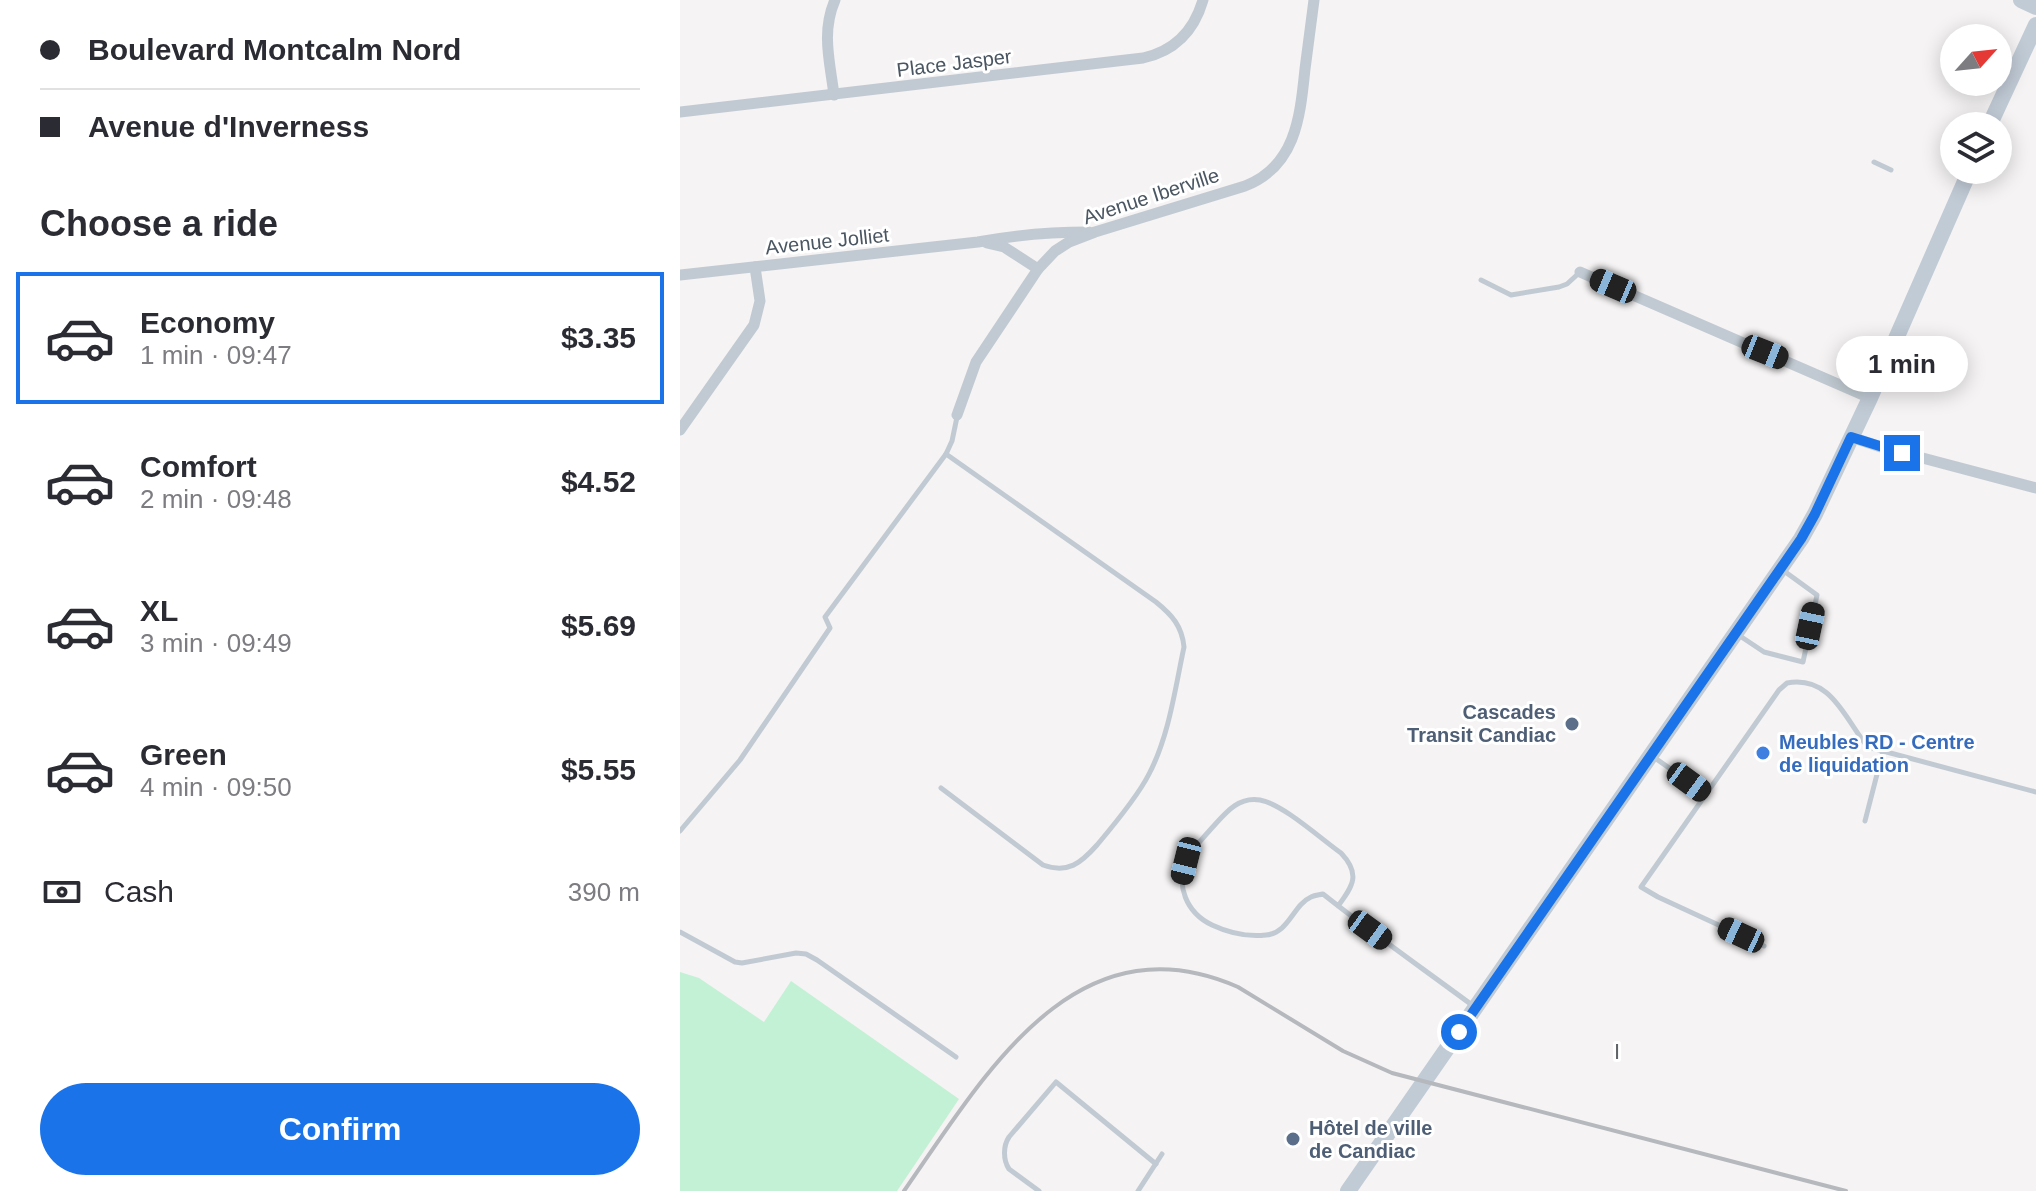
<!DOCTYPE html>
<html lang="en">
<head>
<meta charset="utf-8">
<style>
	:root { --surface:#fff; --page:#f7f7f7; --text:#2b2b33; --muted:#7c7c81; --line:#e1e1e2; --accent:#1a73e8 }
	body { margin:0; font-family:Helvetica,sans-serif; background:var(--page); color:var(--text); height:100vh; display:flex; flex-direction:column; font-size:30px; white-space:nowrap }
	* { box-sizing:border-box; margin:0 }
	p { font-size:26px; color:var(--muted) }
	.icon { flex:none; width:44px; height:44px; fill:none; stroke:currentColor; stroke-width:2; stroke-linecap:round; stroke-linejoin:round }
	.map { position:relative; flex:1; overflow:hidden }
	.details { display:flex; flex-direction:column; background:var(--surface); width:680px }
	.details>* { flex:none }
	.hud { display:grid; align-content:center; height:176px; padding:0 40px; background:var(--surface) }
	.needle { width:52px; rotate:63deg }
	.controls { position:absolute; left:1260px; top:24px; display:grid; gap:16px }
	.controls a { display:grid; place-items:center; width:72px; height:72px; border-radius:50%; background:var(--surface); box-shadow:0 4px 20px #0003; font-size:40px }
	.end { position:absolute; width:36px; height:36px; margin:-18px; border:10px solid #1a73e8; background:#fff; box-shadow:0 0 0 4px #fff }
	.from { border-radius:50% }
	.bubble { position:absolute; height:56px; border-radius:28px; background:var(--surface); box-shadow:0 4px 20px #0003; font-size:26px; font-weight:700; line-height:56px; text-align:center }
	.car { position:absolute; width:24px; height:48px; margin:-24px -12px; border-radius:10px; box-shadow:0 0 6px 2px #0007; background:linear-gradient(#222 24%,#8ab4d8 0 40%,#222 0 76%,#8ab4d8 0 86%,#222 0) }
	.hud b { display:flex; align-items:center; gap:28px; height:76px; font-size:30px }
	.hud b+b { border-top:2px solid var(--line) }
	.hud i { width:20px; height:20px; background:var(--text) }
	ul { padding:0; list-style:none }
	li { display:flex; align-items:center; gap:24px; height:132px; margin:0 16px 12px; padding:0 24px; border:4px solid transparent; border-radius:0px }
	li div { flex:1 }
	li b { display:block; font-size:30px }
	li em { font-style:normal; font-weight:700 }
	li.active { border-color:var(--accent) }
	li>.icon { width:72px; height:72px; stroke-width:1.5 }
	h2 { padding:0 40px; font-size:36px; line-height:96px }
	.pay { display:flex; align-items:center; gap:20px; height:88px; padding:0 40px; font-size:30px }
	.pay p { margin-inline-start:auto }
	.action { display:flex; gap:16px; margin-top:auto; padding:16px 40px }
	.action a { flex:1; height:92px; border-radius:48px; background:var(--accent); color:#fff; font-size:32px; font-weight:700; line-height:92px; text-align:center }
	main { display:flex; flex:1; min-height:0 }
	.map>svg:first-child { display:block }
	.green { fill:#c3f1d5 }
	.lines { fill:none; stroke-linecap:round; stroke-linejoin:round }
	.lane { stroke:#c1cad2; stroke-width:5 }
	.street { stroke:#c1cad2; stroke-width:11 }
	.secondary { stroke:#c1cbd6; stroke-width:16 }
	.rail { stroke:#b5b8bd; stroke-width:4 }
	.route { stroke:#1a73e8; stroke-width:10 }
	.service-dot { fill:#5c6f8a; stroke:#fff; stroke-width:3 }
	.shop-dot { fill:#3f7fe0; stroke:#fff; stroke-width:3 }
	.labels { text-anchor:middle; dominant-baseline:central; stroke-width:6; stroke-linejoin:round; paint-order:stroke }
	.street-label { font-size:20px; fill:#4a5661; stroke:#fff }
	.service-label { font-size:20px; font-weight:bold; fill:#4e5e75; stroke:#fff; text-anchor:end }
	.shop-label { font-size:20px; font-weight:bold; fill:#366cbe; stroke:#fff; text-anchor:start }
	.neighbourhood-label { font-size:22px; letter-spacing:2px; fill:#5f6368; stroke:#fff }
</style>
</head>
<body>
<main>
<section class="details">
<div class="hud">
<b><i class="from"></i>Boulevard Montcalm Nord</b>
<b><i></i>Avenue d'Inverness</b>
</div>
<h2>Choose a ride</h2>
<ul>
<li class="active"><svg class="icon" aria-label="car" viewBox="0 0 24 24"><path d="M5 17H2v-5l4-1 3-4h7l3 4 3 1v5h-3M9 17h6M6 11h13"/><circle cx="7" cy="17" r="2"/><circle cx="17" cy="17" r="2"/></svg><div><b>Economy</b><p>1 min · 09:47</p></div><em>$3.35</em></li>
<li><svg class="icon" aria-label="car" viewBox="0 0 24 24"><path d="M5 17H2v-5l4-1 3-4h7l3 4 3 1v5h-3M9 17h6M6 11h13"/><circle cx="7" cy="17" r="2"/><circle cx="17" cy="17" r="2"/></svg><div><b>Comfort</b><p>2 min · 09:48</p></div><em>$4.52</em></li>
<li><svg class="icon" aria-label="car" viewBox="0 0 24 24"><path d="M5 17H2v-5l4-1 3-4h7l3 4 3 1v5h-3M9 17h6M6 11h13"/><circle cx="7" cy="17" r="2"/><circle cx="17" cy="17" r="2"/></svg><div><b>XL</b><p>3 min · 09:49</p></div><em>$5.69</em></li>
<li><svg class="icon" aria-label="car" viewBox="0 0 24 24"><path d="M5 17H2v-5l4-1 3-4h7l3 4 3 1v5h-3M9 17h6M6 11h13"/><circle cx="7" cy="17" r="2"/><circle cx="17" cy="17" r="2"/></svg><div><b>Green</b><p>4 min · 09:50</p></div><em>$5.55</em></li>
</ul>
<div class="pay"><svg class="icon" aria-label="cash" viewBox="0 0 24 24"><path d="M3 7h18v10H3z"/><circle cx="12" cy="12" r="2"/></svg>Cash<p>390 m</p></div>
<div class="action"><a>Confirm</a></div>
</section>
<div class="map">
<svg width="1356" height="1191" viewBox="0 0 1356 1191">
	<rect width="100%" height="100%" fill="#f5f3f3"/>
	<polygon class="green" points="0,972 19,978 84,1022 111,981 279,1099 217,1191 0,1191"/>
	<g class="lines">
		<g class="lane">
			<polyline points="1194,162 1211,170"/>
			<polyline points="801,280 831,295 879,287 887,284 899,273"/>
			<polyline points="1057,634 1084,652 1123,662 1137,595 1104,571"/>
			<polyline points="975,758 1026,794"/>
			<path d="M 261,788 L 363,865 C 388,874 401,863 417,845 C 433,826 458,796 469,774 C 489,736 495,689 504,647 C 502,626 492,615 476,602 L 266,454"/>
			<polyline points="1185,821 1203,751"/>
			<polyline points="0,831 60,760 150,628 145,617 266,454 272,441 277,417"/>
			<path d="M 658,906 C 673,886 681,874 661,853 C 641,839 603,804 580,800 C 557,796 544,815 530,830 C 522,839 513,848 508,859 C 494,885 507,913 532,925 C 549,933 568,937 586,935 C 609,933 613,905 631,897 C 635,895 639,895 643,894 C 692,933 742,968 792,1005"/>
			<polyline points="0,932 55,962 62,963 116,953 126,954 137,960 276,1057"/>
			<path d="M 1084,946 L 978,897 L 961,887 L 1099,690 L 1107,683 C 1152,675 1165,720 1188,747 L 1356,792"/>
			<path d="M 359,1191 L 329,1169 C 323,1160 323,1146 329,1137 L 376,1082 L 476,1164"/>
			<polyline points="458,1191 482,1154"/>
		</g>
		<g class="street">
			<path d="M 154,95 C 150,62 141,32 155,0"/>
			<path d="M 0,112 L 463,58 C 495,51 514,31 523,0"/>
			<polyline points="307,243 324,247 358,269"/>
			<polyline points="900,272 1190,398"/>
			<path d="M 0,275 L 298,242 C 335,235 371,232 409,232"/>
			<path d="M 277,415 L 296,362 L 358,269 L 375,251 L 389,242 L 415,232 L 565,186 C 616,166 620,117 625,69 C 628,46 631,23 634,0"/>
			<polyline points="0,430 74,325 80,301 75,267"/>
			<polyline points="1171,437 1201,447 1356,488"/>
		</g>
		<g class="secondary">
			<polyline points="1341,0 1356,7"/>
			<polyline points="1309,126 1356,25"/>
			<polyline points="668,1191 1121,539 1135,514 1190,398 1290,170"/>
		</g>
		<path class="rail" d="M 224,1191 C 303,1078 394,915 558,987 L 663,1051 L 712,1073 L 1166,1191"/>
	</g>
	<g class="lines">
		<polyline class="route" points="779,1032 1121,539 1135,514 1171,437 1222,453"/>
	</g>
	<g class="service-dot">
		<circle cx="892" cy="724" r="8"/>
		<circle cx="613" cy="1139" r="8"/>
	</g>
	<circle class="shop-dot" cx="1083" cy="753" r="8"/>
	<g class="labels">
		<g class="street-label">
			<text transform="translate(274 63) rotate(-7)">Place Jasper</text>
			<text transform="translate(471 196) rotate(-18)">Avenue Iberville</text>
			<text transform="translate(147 241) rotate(-6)">Avenue Jolliet</text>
		</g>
		<g class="service-label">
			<text x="876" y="712">Cascades<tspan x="876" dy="23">Transit Candiac</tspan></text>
			<text x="629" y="1128" text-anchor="start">Hôtel de ville<tspan x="629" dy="23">de Candiac</tspan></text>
		</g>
		<g class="shop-label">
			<text x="1099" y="742">Meubles RD - Centre<tspan x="1099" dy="23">de liquidation</tspan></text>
		</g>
		<g class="neighbourhood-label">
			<text x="938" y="1051">I</text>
		</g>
	</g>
</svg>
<div class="controls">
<a><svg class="needle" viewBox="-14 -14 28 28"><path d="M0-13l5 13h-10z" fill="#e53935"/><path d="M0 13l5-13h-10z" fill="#7c7c81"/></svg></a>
<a><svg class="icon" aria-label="layers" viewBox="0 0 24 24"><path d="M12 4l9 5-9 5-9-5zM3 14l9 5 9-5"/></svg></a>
</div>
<i class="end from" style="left:779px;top:1032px"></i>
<i class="end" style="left:1222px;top:453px"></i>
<div class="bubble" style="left:1156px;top:336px;width:132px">1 min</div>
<i class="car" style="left:933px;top:286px;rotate:293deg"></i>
<i class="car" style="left:1085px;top:352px;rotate:112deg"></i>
<i class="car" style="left:1130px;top:626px;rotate:12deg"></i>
<i class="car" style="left:1009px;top:782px;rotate:126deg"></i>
<i class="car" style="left:506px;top:861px;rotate:194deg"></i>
<i class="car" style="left:690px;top:930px;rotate:126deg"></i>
<i class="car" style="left:1061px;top:935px;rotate:295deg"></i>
</div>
</main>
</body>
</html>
